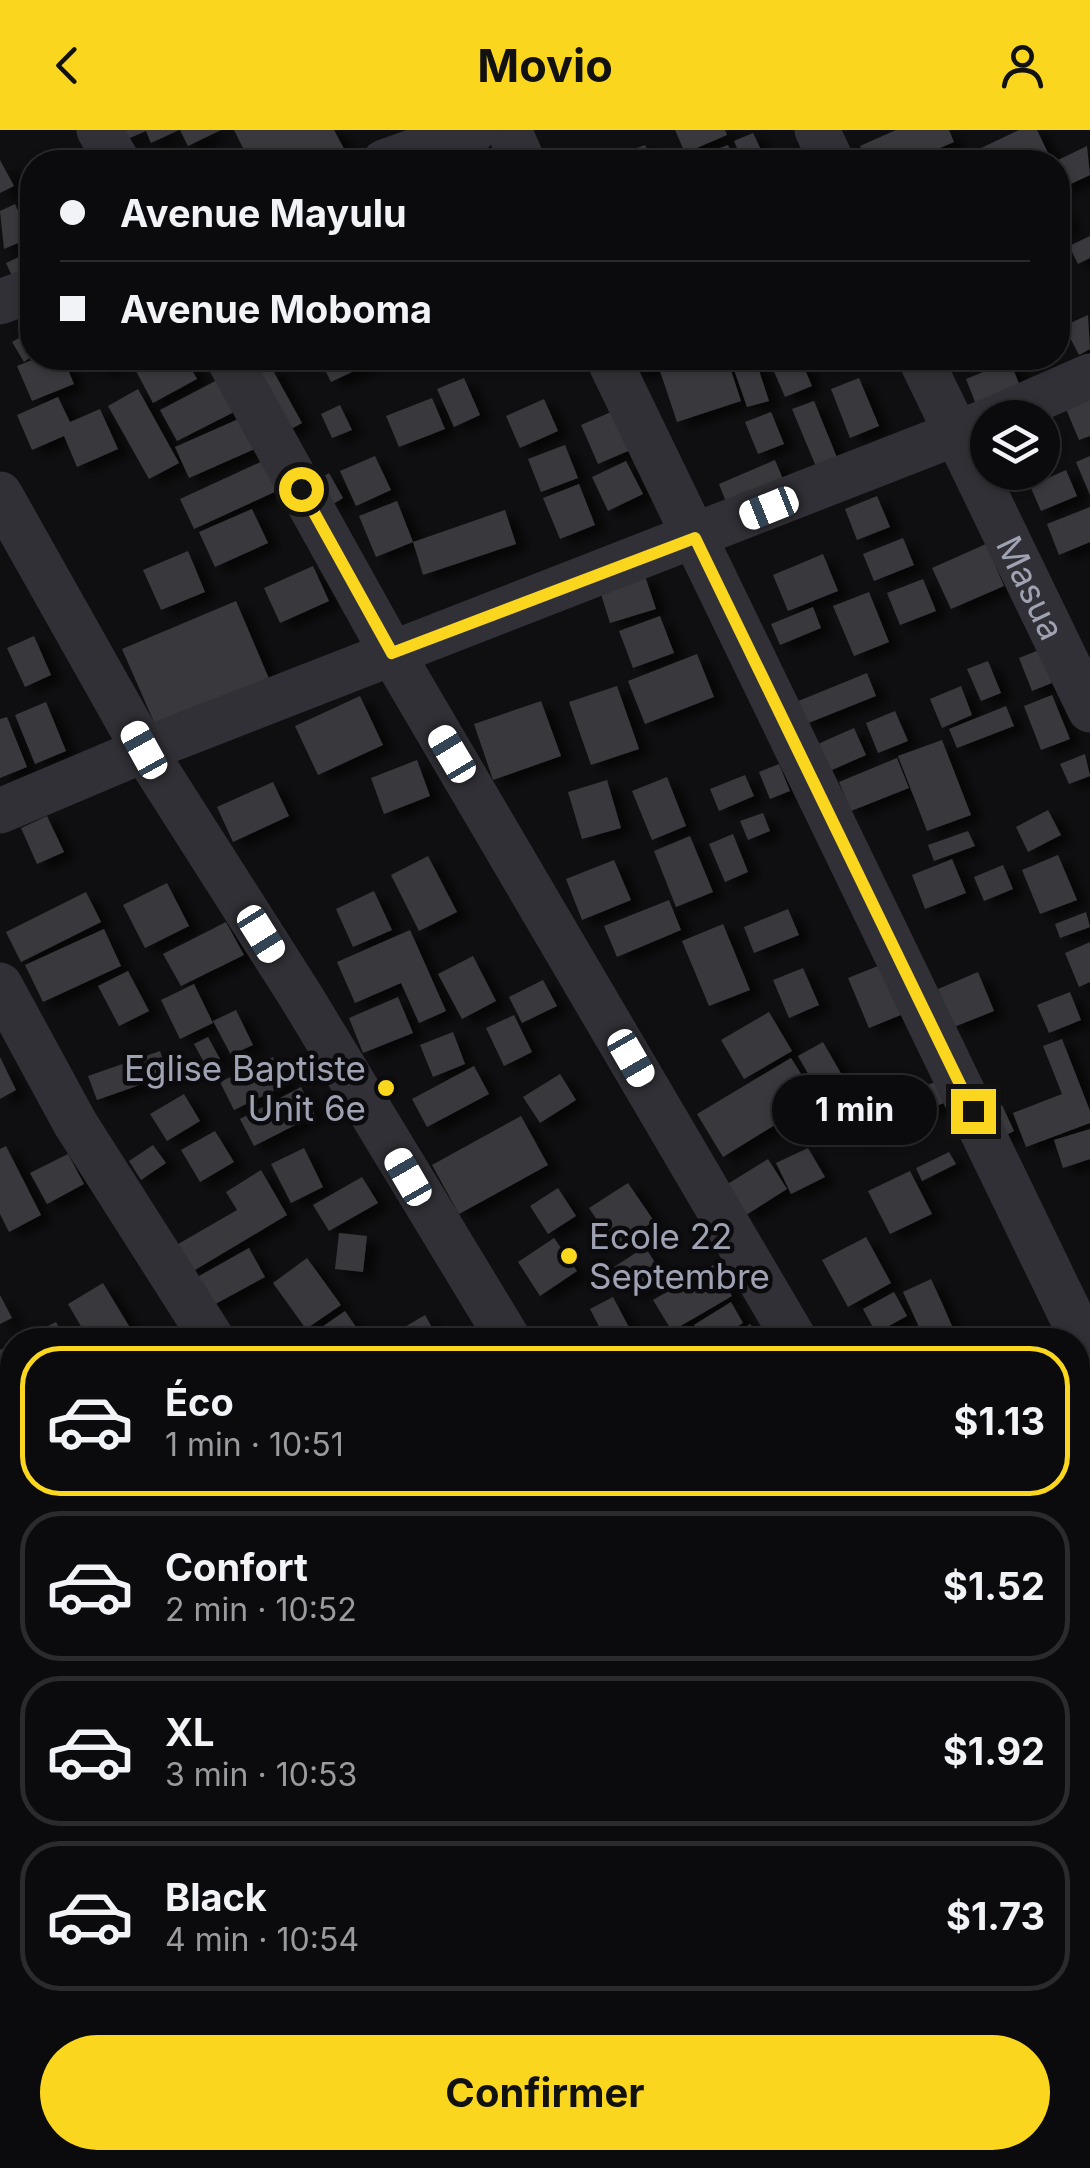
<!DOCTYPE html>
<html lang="fr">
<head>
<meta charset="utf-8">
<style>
	:root { --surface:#0b0b0d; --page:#141416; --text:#f1f3f6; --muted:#9a9b9d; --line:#2b2b2e; --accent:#fad71e }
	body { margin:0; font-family:Inter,sans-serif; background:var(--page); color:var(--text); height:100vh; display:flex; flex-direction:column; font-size:38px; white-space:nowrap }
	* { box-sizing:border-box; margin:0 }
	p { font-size:32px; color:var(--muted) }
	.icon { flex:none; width:55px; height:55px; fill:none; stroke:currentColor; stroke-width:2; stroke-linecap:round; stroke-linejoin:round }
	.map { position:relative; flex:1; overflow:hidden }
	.details { position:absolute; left:0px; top:1198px; width:1090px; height:842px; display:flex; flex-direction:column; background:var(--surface); border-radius:40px 40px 0 0; box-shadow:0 2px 8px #0004,0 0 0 2px var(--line) }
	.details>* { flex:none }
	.banner { position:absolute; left:20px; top:20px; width:1050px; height:220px; border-radius:40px; box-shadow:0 2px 8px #0004,0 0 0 2px var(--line); display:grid; align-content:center; height:220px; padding:0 40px; background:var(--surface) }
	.tools { position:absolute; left:970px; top:270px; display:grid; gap:20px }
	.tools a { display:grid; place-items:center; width:90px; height:90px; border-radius:50%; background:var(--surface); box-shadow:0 2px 8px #0004,0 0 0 2px var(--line); font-size:50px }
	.end { position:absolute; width:45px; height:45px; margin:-22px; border:12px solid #fad71e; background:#111; box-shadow:0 0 0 5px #111 }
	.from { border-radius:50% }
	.bubble { position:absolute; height:70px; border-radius:35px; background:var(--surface); box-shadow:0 2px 8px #0004,0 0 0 2px var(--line); font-size:32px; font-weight:700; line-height:70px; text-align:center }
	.car { position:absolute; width:30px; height:60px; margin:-30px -15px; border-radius:12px; box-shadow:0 0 8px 2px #0007; background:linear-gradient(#fff 24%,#345 0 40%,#fff 0 76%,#345 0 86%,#fff 0) }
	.banner b { display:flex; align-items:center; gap:35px; height:95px; font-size:38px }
	.banner b+b { border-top:2px solid var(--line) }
	.banner i { width:25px; height:25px; background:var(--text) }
	ul { padding:18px 0 0; list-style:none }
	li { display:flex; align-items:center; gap:30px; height:150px; margin:0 20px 15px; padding:0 20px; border:5px solid var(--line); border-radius:40px }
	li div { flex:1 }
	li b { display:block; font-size:38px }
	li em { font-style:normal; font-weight:700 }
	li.on { border-color:var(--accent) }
	li>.icon { width:90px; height:90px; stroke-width:1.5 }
	.cta { display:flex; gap:20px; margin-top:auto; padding:20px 40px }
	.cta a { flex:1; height:115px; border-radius:60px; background:var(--accent); color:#111; font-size:40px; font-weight:700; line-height:115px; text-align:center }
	header { display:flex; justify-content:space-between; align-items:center; height:130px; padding:0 40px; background:var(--accent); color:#111; font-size:45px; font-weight:700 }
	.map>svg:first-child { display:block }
	.building { fill:#39393e; filter:url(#shadow) }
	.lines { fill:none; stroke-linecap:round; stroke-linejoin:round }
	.minor { stroke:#303036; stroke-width:45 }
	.route { stroke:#fad71e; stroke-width:12 }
	.poi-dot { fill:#fad71e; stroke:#0b0a0c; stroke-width:4 }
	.labels { text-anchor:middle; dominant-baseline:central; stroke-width:9; stroke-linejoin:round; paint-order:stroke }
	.street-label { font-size:35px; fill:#9fa2b2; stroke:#0b0a0c }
	.poi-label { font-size:35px; fill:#9fa2b2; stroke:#0b0a0c; text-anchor:end }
</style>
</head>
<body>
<header><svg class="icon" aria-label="back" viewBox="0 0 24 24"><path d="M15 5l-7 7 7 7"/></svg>Movio<svg class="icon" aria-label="person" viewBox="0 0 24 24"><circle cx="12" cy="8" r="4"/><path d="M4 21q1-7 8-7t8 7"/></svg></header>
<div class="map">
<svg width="1090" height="2038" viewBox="0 0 1090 2038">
	<defs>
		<filter id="shadow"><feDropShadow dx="11" dy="6" stdDeviation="5" flood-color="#0009"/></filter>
	</defs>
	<rect width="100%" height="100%" fill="#0f0f11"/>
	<g class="building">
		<polygon points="120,0 179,0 151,13 146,1 125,10"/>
		<polygon points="180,0 221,0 188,16"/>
		<polygon points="234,0 334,0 351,32 250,32"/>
		<polygon points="675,0 725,0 727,5 685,23"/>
		<polygon points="896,0 949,0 954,12 907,32 867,32 860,16"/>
		<polygon points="1019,0 1037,0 1050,27 1040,32 986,32 979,19"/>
		<polygon points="753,3 767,32 743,32 734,11"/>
		<polygon points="645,15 652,32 599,32"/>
		<polygon points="728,15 735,32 682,32"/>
		<polygon points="1087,16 1090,45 1058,60 1058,30"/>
		<polygon points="479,18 484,32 441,32"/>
		<polygon points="0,30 14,56 0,63"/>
		<polygon points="1058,69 1070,98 1058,103"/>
		<polygon points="15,74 30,108 4,119 0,81"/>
		<polygon points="1090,106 1090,128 1078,134 1069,116"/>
		<polygon points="32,121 32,155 19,161 6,133"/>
		<polygon points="32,176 32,226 24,232 12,212 31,201 20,183"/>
		<polygon points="1088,185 1090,219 1079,225 1064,196"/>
		<polygon points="37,228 63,228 74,254 32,271 17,236"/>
		<polygon points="94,228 125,228 103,241"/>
		<polygon points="155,228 185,228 197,249 153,273 135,239"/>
		<polygon points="319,228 368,228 371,233 331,252"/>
		<polygon points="628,228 676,228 634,244"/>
		<polygon points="693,228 727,228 741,271 677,292 659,238"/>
		<polygon points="730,228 755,228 769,271 747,277"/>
		<polygon points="781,228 800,228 812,256 785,267 770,232"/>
		<polygon points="1010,231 1021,259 977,277 966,249"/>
		<polygon points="271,237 302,293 282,304 251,248"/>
		<polygon points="221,248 238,280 177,311 160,280"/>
		<polygon points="464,248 480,285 454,297 437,259"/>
		<polygon points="859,248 879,296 850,308 831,259"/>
		<polygon points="138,259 179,333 149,349 108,276"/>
		<polygon points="58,267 70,292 100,279 118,319 77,337 64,306 32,320 17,285"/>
		<polygon points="432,268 445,299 399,317 386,286"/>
		<polygon points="544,269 558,301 520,318 506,286"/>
		<polygon points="1090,269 1090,306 1079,310 1066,279"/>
		<polygon points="814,271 838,330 817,339 792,279"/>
		<polygon points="340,275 352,300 332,308 321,284"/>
		<polygon points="618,279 635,318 598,334 581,295"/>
		<polygon points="771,282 784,314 758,324 745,292"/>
		<polygon points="243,287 257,318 189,348 175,317"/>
		<polygon points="565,315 578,348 541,362 528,329"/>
		<polygon points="375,326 391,360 356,376 340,341"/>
		<polygon points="1090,326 1090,365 1076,332"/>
		<polygon points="265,330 279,360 194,399 180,369"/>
		<polygon points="775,330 787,359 730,382 719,354"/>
		<polygon points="626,331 643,364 608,381 592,347"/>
		<polygon points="1066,340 1077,366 1041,381 1030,356"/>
		<polygon points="329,343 343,368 330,376 316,351"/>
		<polygon points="579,354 595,395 560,409 543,368"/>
		<polygon points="877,366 890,397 857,410 845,379"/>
		<polygon points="397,371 413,412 505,380 516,414 423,445 413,412 376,427 359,386"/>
		<polygon points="1090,377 1090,412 1059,425 1047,394"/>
		<polygon points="252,379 268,413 215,437 199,402"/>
		<polygon points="903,408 914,435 874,451 863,424"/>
		<polygon points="986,414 1004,456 951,479 932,438"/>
		<polygon points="188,421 205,462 161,480 143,440"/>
		<polygon points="823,424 838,461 788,481 773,445"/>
		<polygon points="313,436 329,471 280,493 264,458"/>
		<polygon points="645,446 656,479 610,493 600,461"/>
		<polygon points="923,449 936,481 900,495 887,463"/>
		<polygon points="869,462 889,512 854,526 833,476"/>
		<polygon points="236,471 270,551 157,599 122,519"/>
		<polygon points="813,477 821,498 780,515 771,494"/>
		<polygon points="660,486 674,523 633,538 619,501"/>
		<polygon points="34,506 51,545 25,557 7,518"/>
		<polygon points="1039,520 1052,553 1032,561 1019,528"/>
		<polygon points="697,524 714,567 645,594 628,551"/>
		<polygon points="988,531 1001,563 981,571 967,539"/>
		<polygon points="867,543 876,566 806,594 796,572"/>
		<polygon points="617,556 639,619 591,635 569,572"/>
		<polygon points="961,556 972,585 942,598 930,569"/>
		<polygon points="1052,565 1070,609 1041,620 1024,576"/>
		<polygon points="360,566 383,615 318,645 295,596"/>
		<polygon points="541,571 561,626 493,650 474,594"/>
		<polygon points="46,572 66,621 35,634 15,585"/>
		<polygon points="1006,576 1014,596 957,618 949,599"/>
		<polygon points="895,581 908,611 878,623 866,593"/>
		<polygon points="7,587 27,637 0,648 0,589"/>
		<polygon points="854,598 866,625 823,644 811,617"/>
		<polygon points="942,610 971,685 927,701 898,626"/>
		<polygon points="1085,624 1090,646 1069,654 1060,634"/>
		<polygon points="897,628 909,658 851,681 839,652"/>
		<polygon points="417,630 430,666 384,684 371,648"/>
		<polygon points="779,634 790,661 770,669 759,642"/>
		<polygon points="745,645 754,666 719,681 710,659"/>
		<polygon points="667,647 686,696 652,710 632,661"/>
		<polygon points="607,650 621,698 582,709 568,662"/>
		<polygon points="273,652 289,686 233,712 217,677"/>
		<polygon points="1048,680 1061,705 1028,722 1016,697"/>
		<polygon points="763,683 770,701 748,710 740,691"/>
		<polygon points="47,686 64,722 37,734 21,698"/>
		<polygon points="968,701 975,716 934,731 928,715"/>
		<polygon points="733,704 748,742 725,752 709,714"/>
		<polygon points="690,706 713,762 676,777 654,721"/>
		<polygon points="1058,725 1077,770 1040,784 1022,740"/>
		<polygon points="428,726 457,782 419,801 391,745"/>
		<polygon points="952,729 966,763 925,779 912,745"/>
		<polygon points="614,730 631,770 582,790 566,749"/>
		<polygon points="1003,735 1013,759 984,771 974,747"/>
		<polygon points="167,753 189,796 145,818 123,775"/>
		<polygon points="374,761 392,800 353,817 336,779"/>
		<polygon points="86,762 101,792 21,832 6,802"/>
		<polygon points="669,770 681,800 617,827 604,796"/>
		<polygon points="788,779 799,805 754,823 744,797"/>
		<polygon points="1086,782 1090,797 1060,808 1055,794"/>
		<polygon points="226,792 244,825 181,856 163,824"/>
		<polygon points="723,794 750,860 709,876 682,811"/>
		<polygon points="104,799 121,836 43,872 25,835"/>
		<polygon points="410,800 446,881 419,893 401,853 355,873 337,832"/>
		<polygon points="1090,812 1090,852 1079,857 1065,823"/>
		<polygon points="473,826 496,871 462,889 438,844"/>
		<polygon points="888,832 908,882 869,898 848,848"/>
		<polygon points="803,838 819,875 789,888 773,850"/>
		<polygon points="128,841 149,881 119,896 98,856"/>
		<polygon points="978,842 994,881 954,897 938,859"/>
		<polygon points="543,850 557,876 522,893 509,867"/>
		<polygon points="194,854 213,893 180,909 161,870"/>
		<polygon points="1070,862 1081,890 1049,903 1037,875"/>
		<polygon points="398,867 413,903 363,923 349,888"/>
		<polygon points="236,880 253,915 231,925 213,891"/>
		<polygon points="769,882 792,921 744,949 721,910"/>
		<polygon points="514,885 532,922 504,936 486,898"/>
		<polygon points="453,902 465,934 433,947 420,915"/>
		<polygon points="208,907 220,929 206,936 194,914"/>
		<polygon points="1062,909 1090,981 1090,993 1026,1017 1013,983 1062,964 1043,916"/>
		<polygon points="823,912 851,961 826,975 798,926"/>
		<polygon points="160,921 168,945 97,970 88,946"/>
		<polygon points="0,927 16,960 0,969"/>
		<polygon points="273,927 286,955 234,980 220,952"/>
		<polygon points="791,928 817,969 723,1027 697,984"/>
		<polygon points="474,936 489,964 427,997 412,969"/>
		<polygon points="560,944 576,970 540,993 523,967"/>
		<polygon points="935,952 944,973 910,986 902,965"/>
		<polygon points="887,954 905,986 861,1010 844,978"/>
		<polygon points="301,957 315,985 254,1016 240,989"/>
		<polygon points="184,964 200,991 167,1011 150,984"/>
		<polygon points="1002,975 1014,1001 1000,1008 988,982"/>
		<polygon points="521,986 548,1035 459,1084 432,1035"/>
		<polygon points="1090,999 1090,1029 1063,1038 1054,1010"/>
		<polygon points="215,1001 234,1032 200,1052 181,1020"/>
		<polygon points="153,1015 166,1033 141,1050 129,1031"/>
		<polygon points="6,1016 41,1085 9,1102 0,1084 0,1019"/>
		<polygon points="304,1018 323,1057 291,1073 271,1034"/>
		<polygon points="808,1018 825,1047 791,1064 776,1033"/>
		<polygon points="949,1022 956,1034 922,1051 916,1038"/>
		<polygon points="68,1024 84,1054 47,1074 30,1043"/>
		<polygon points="768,1029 787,1059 746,1085 726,1055"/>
		<polygon points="261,1040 287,1085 190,1143 173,1117 237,1080 226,1062"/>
		<polygon points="910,1041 932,1084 890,1104 868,1061"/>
		<polygon points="362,1047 378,1073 329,1101 313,1075"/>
		<polygon points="628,1053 654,1091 615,1117 589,1078"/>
		<polygon points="558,1058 576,1086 548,1104 530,1076"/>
		<polygon points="339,1103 367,1106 363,1142 335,1139"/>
		<polygon points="866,1107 891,1153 848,1177 822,1130"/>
		<polygon points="554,1108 577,1141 540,1166 518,1132"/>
		<polygon points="645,1117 663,1145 632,1164 614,1137"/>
		<polygon points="249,1118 265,1147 208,1178 192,1150"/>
		<polygon points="307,1128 341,1175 306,1199 273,1153"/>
		<polygon points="713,1135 732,1166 672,1201 653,1170"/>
		<polygon points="931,1149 942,1173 958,1210 925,1210 903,1162"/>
		<polygon points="103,1153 135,1206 128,1210 89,1210 68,1174"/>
		<polygon points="894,1162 907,1186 876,1203 863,1179"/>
		<polygon points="0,1165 12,1188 0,1194"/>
		<polygon points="613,1167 634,1207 629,1210 606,1210 590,1179"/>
		<polygon points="731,1172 743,1193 716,1210 703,1210 694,1195"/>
		<polygon points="345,1181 365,1210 317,1210 312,1204"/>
		<polygon points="425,1185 439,1210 383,1210"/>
		<polygon points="56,1192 65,1210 20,1210"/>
		<polygon points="750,1194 761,1210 727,1210"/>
		<polygon points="910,1198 917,1210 888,1210"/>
		<polygon points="12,1214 12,1259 9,1261 0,1243 0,1220"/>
		<polygon points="12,1279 12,1309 0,1315 0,1285"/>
		<polygon points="1078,1397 1090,1421 1090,1432 1078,1438"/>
		<polygon points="0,1424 12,1443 12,1463 0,1471"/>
		<polygon points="12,1473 12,1512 0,1491 0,1480"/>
		<polygon points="1090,1553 1090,1585 1078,1592 1078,1560"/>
		<polygon points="1090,1658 1090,1696 1078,1682 1078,1665"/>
		<polygon points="1078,1739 1090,1761 1090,1768 1078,1775"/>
		<polygon points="1090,1782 1090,1813 1078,1819 1078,1788"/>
		<polygon points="1078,1878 1090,1903 1090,1926 1078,1932"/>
		<polygon points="1078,1956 1089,1983 1078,1988"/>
		<polygon points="1090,1991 1090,2024 1080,2029 1078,1996"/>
		<polygon points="228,2028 237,2028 244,2038 211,2038"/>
		<polygon points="443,2028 469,2028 475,2038 441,2038 437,2031"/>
		<polygon points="538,2028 545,2038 517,2038 536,2028"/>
		<polygon points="666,2028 674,2028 681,2038 648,2038"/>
		<polygon points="760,2028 820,2028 802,2038 766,2038"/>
		<polygon points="879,2028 884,2038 866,2038 863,2032"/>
		<polygon points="947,2028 954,2028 961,2038 932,2038"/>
	</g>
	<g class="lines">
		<g class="minor">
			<polyline points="99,0 118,32"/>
			<polyline points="509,0 523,32"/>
			<polyline points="817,0 832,32"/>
			<polyline points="384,32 474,0"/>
			<polyline points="0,172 32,160"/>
			<polyline points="228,228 392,523 795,1210"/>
			<polyline points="608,228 1090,1225"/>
			<path id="s1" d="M 920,228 L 1090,580"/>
			<polyline points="995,288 1090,246"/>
			<polyline points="0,364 144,620 300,865 509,1210"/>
			<polyline points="0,681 144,620 988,291"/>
			<polyline points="0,855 75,993 213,1210"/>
			<polyline points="0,1354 12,1376"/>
			<polyline points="1078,1700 1090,1722"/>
			<polyline points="0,1957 12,1976"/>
			<polyline points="45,2028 52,2038"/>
			<polyline points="386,2028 392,2038"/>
			<polyline points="745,2028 751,2038"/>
			<polyline points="996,2028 1001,2038"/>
		</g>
	</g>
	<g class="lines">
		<polyline class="route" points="301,359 392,523 695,408 973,981"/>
	</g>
	<g class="poi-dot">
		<circle cx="386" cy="958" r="10"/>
		<circle cx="569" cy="1126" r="10"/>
	</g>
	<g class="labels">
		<g class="street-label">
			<text stroke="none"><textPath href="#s1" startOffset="255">Masua</textPath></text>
		</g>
		<g class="poi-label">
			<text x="366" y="938">Eglise Baptiste<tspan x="366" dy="40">Unit 6e</tspan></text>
			<text x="589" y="1106" text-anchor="start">Ecole 22<tspan x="589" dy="40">Septembre</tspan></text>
		</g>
	</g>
</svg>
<div class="tools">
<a><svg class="icon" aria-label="layers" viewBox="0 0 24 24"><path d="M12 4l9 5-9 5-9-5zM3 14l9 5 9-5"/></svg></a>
</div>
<i class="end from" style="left:301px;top:359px"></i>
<i class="end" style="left:973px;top:981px"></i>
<div class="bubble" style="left:772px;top:945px;width:165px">1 min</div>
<i class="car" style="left:769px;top:378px;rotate:248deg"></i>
<i class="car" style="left:144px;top:620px;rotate:331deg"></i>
<i class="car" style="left:452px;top:624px;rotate:329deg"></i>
<i class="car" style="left:261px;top:804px;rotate:148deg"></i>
<i class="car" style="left:631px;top:928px;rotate:150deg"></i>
<i class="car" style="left:408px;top:1047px;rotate:330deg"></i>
<div class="banner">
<b><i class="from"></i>Avenue Mayulu</b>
<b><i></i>Avenue Moboma</b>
</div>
<section class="details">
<ul>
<li class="on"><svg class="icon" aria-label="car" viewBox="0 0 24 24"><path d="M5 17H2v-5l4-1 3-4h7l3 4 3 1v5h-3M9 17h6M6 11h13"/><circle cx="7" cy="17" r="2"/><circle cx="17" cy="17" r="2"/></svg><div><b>Éco</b><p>1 min · 10:51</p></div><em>$1.13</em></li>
<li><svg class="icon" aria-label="car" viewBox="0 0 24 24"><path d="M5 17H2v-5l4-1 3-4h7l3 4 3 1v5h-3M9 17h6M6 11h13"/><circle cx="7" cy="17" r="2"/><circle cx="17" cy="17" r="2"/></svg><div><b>Confort</b><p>2 min · 10:52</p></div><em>$1.52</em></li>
<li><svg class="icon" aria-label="car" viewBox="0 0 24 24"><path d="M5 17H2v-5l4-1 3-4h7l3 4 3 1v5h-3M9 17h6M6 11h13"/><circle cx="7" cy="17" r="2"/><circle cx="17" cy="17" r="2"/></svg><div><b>XL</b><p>3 min · 10:53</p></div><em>$1.92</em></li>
<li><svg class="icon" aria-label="car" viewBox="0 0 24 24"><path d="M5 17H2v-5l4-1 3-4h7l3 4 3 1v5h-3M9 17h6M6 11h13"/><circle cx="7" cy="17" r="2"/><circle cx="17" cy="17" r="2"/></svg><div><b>Black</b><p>4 min · 10:54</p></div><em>$1.73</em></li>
</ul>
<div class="cta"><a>Confirmer</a></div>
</section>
</div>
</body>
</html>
